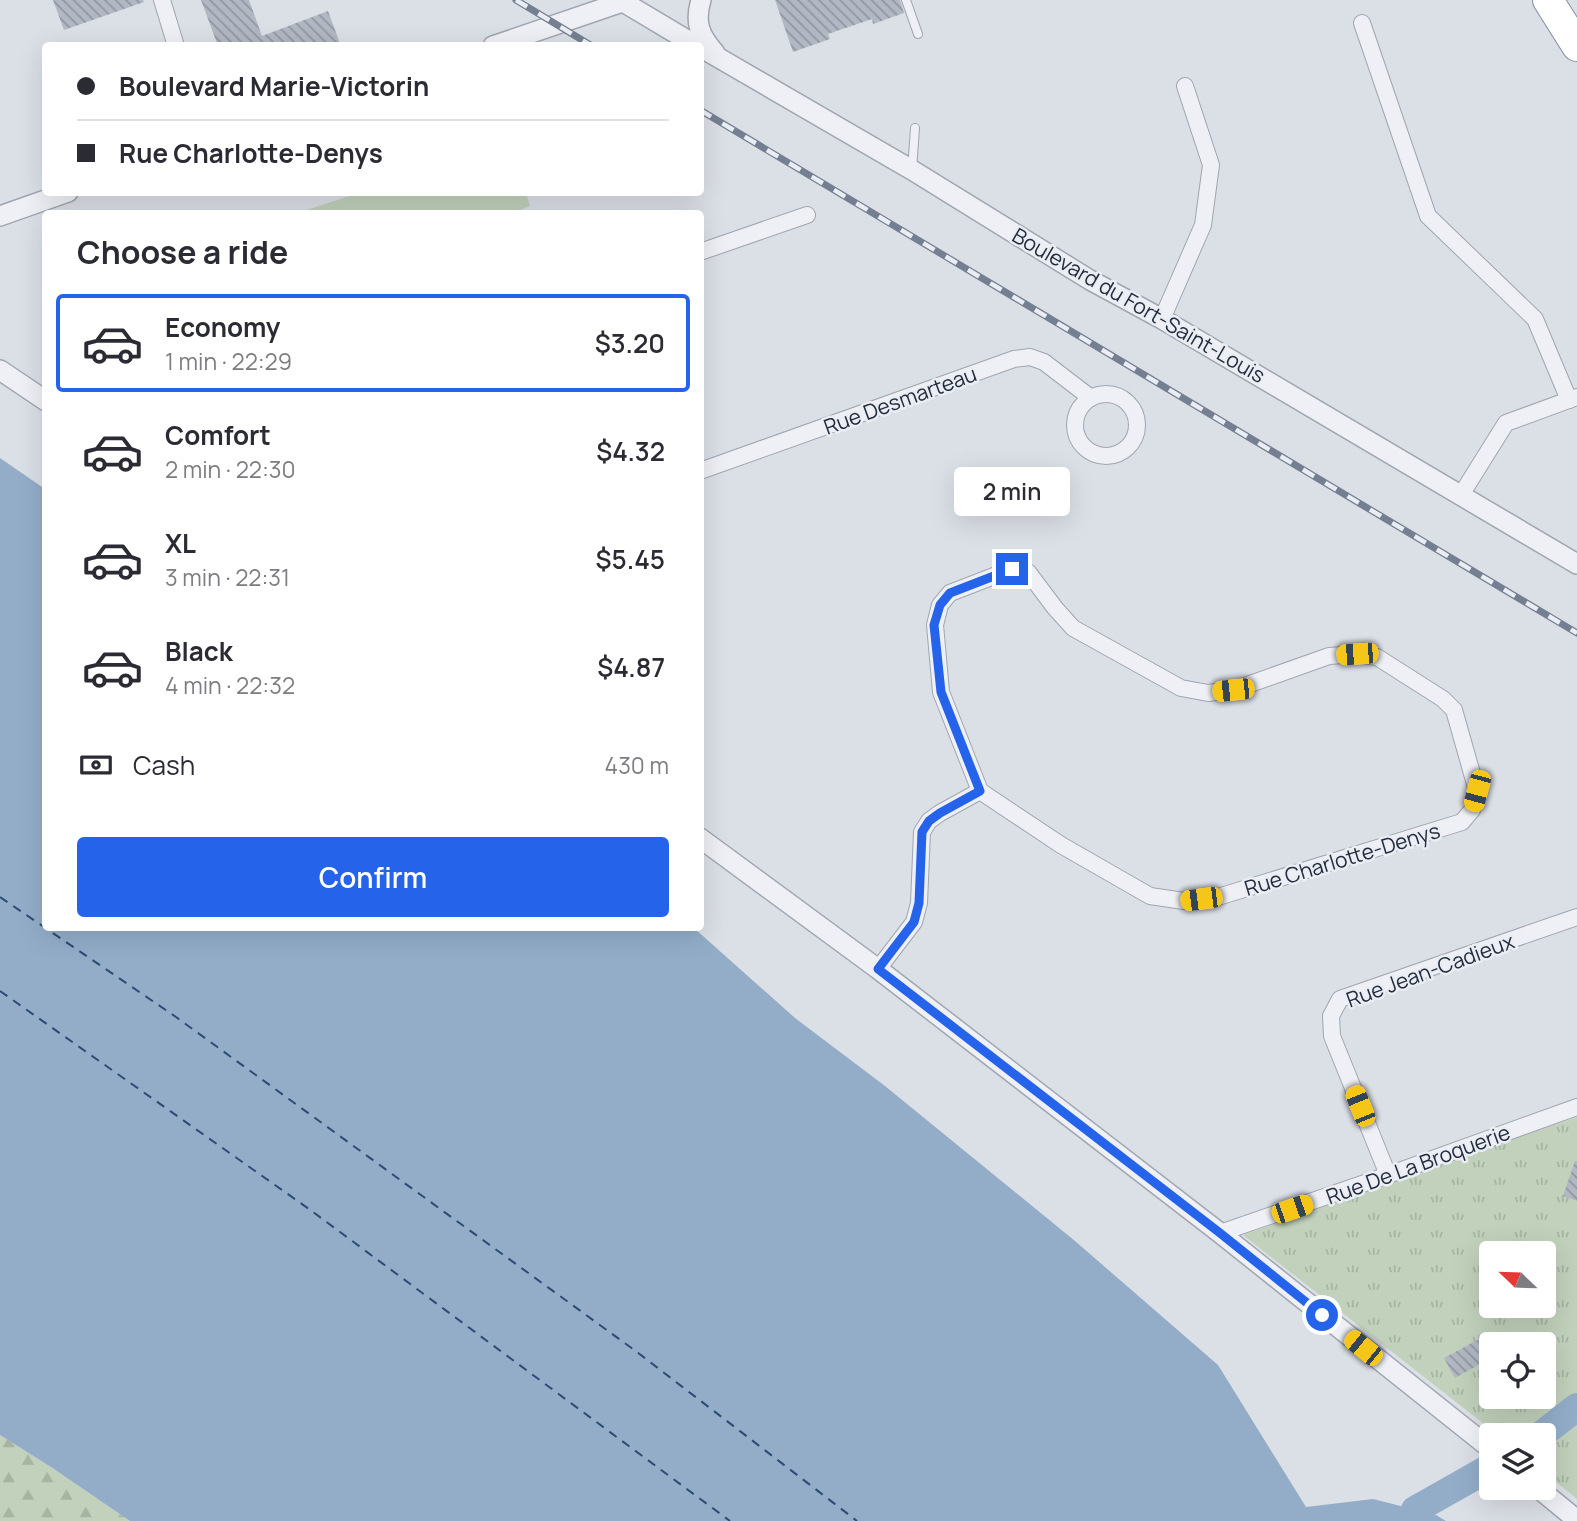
<!DOCTYPE html>
<html lang="en">
<head>
<meta charset="utf-8">
<style>
	:root { --surface:#fff; --page:#f2f2f3; --text:#2b2b33; --muted:#7c7c81; --line:#e1e1e2; --accent:#2563eb }
	body { margin:0; font-family:Manrope,sans-serif; background:var(--page); color:var(--text); height:100vh; display:flex; flex-direction:column; font-size:26px; white-space:nowrap }
	* { box-sizing:border-box; margin:0 }
	p { font-size:23px; color:var(--muted) }
	.icon { flex:none; width:38px; height:38px; fill:none; stroke:currentColor; stroke-width:2; stroke-linecap:round; stroke-linejoin:round }
	.map { position:relative; flex:1; overflow:hidden }
	.details { position:absolute; left:42px; top:210px; width:662px; height:721px; display:flex; flex-direction:column; background:var(--surface); border-radius:7px; box-shadow:0 7px 28px #0002 }
	.details>* { flex:none }
	.hud { position:absolute; left:42px; top:42px; width:662px; height:154px; border-radius:7px; box-shadow:0 7px 28px #0002; display:grid; align-content:center; height:154px; padding:0 35px; background:var(--surface) }
	.needle { width:46px; rotate:293deg }
	.controls { position:absolute; left:1479px; top:1241px; display:grid; gap:14px }
	.controls a { display:grid; place-items:center; width:77px; height:77px; border-radius:7px; background:var(--surface); box-shadow:0 7px 28px #0002; font-size:35px }
	.end { position:absolute; width:32px; height:32px; margin:-16px; border:9px solid #2563eb; background:#fff; box-shadow:0 0 0 4px #fff }
	.from { border-radius:50% }
	.bubble { position:absolute; height:49px; border-radius:7px; background:var(--surface); box-shadow:0 7px 28px #0002; font-size:23px; font-weight:600; line-height:49px; text-align:center }
	.car { position:absolute; width:21px; height:42px; margin:-21px -10px; border-radius:9px; box-shadow:0 0 5px 2px #0007; background:linear-gradient(#f5c518 24%,#345 0 40%,#f5c518 0 76%,#345 0 86%,#f5c518 0) }
	.hud b { display:flex; align-items:center; gap:24px; height:66px; font-size:26px }
	.hud b+b { border-top:2px solid var(--line) }
	.hud i { width:18px; height:18px; background:var(--text) }
	ul { padding:0; list-style:none }
	li { display:flex; align-items:center; gap:21px; height:98px; margin:0 14px 10px; padding:0 21px; border:4px solid transparent; border-radius:7px }
	li div { flex:1 }
	li b { display:block; font-size:26px }
	li em { font-style:normal; font-weight:600 }
	li.active { border-color:var(--accent) }
	li>.icon { width:63px; height:63px; stroke-width:1.5 }
	h2 { padding:0 35px; font-size:32px; line-height:84px }
	.pay { display:flex; align-items:center; gap:18px; height:77px; padding:0 35px; font-size:26px }
	.pay p { margin-inline-start:auto }
	.primary-button { display:flex; gap:14px; margin-top:auto; padding:14px 35px }
	.primary-button a { flex:1; height:80px; border-radius:7px; background:var(--accent); color:#fff; font-size:28px; font-weight:600; line-height:80px; text-align:center }
	.map>svg:first-child { display:block }
	.green { fill:#c1d1bb }
	.forest { fill:url(#forest-firs) }
	.park { fill:url(#park-tufts); fill-rule:evenodd }
	.water { fill:#93adc9 }
	.lines { fill:none; stroke-linecap:round; stroke-linejoin:round }
	.river { stroke:#93adc9; stroke-width:28 }
	.ferry { stroke:#2d4c73; stroke-width:2; stroke-dasharray:9 7; stroke-linecap:butt }
	.building { fill:url(#building-back-hatch) }
	.service-casing { stroke:#a0a6b0; stroke-width:10 }
	.minor-casing { stroke:#a0a6b0; stroke-width:18 }
	.tertiary-casing { stroke:#a0a6b0; stroke-width:22 }
	.motorway-casing { stroke:#828d9e; stroke-width:32 }
	.service { stroke:#eef0f5; stroke-width:8 }
	.minor { stroke:#eef0f5; stroke-width:16 }
	.tertiary { stroke:#eef0f5; stroke-width:19 }
	.motorway { stroke:#fff; stroke-width:30 }
	.rail-casing { stroke:#747f91; stroke-width:7 }
	.rail { stroke:#eaeef4; stroke-width:4.5; stroke-dasharray:13; stroke-linecap:butt }
	.route { stroke:#2563eb; stroke-width:9 }
	.labels { text-anchor:middle; dominant-baseline:central; stroke-width:5; stroke-linejoin:round; paint-order:stroke }
	.street-label { font-size:21px; fill:#242d3d; stroke:#eaeef4 }
</style>
</head>
<body>
<div class="map">
<svg width="1577" height="1521" viewBox="0 0 1577 1521">
	<defs>
		<pattern id="forest-firs" width="22" height="20" patternUnits="userSpaceOnUse" patternTransform="scale(1.75)"><rect width="22" height="20" fill="#c1d1bb"/><path d="M5 1l3.5 6h-7zM16 11l3.5 6h-7z" fill="#a6b4a2"/></pattern>
		<pattern id="park-tufts" width="24" height="20" patternUnits="userSpaceOnUse" patternTransform="scale(1.75)"><rect width="24" height="20" fill="#c1d1bb"/><path d="M3 7l-1-3M5 7V3M7 7l1-3M15 17l-1-3M17 17v-4M19 17l1-3" fill="none" stroke="#a6b4a2"/></pattern>
		<pattern id="building-back-hatch" width="6" height="6" patternUnits="userSpaceOnUse" patternTransform="scale(1.75)"><rect width="6" height="6" fill="#b2b8c3"/><path d="M-1 5l2 2M0 0l6 6M5-1l2 2" fill="none" stroke="#9196a0"/></pattern>
	</defs>
	<rect width="100%" height="100%" fill="#dbdfe6"/>
	<polygon class="green" points="359,193 526,193 530,206 510,214 297,213"/>
	<polygon class="forest" points="0,1435 51,1467 130,1521 0,1521"/>
	<path class="park" d="M 1577,1117 L 1577,1499 L 1544,1472 L 1544,1435 L 1498,1435 L 1243,1235 ZM 1491,1253 L 1544,1253 L 1544,1306 L 1491,1306 ZM 1491,1344 L 1544,1344 L 1544,1396 L 1491,1396 Z"/>
	<polygon class="water" points="0,458 45,489 46,928 694,928 795,1018 885,1086 1075,1241 1218,1365 1306,1507 1373,1499 1436,1515 1446,1521 130,1521 51,1467 0,1435"/>
	<g class="lines">
		<g class="river">
			<polyline points="1541,1435 1577,1407"/>
			<polyline points="1415,1510 1491,1467"/>
		</g>
		<g class="ferry">
			<polyline points="0,897 176,1017 637,1352 857,1521"/>
			<polyline points="0,991 309,1209 730,1521"/>
		</g>
	</g>
	<g class="building">
		<polygon points="53,0 143,0 144,2 64,30"/>
		<polygon points="201,0 249,0 262,36 328,11 341,46 218,46"/>
		<polygon points="775,0 900,0 904,13 873,24 872,19 828,34 830,39 793,52"/>
		<polygon points="1575,1161 1577,1161 1577,1201 1563,1196"/>
		<polygon points="1483,1337 1491,1351 1491,1358 1455,1378 1444,1358"/>
	</g>
	<g class="lines">
		<g class="service-casing">
			<g id="service">
				<polyline points="906,0 918,34"/>
				<polyline points="912,170 915,128"/>
			</g>
		</g>
		<g class="minor-casing">
			<g id="minor">
				<polyline points="162,0 176,46"/>
				<polyline points="1362,23 1428,216 1535,319 1569,400"/>
				<polyline points="700,252 807,215"/>
				<polyline points="1162,319 1203,225 1211,165 1185,86"/>
				<circle cx="1106" cy="425" r="31"/>
				<polyline points="700,471 1014,359 1030,357 1044,362 1091,398"/>
				<polyline points="1461,495 1506,423 1577,397"/>
				<polygon points="1012,569 1028,572 1055,608 1073,628 1181,688 1208,693 1233,690 1329,656 1357,654 1377,657 1443,699 1454,710 1477,791 1472,810 1462,822 1218,897 1184,901 1150,896 1061,845 980,791 941,692 935,625 940,605 950,593"/>
				<polyline points="878,969 914,922 919,903 922,832 929,821 940,813 980,791"/>
				<polyline points="1388,1175 1332,1036 1331,1016 1340,999 1577,917"/>
				<polyline points="1220,1233 1388,1175 1577,1107"/>
			</g>
		</g>
		<g class="tertiary-casing">
			<g id="tertiary">
				<polyline points="620,0 697,46"/>
				<path d="M 701,0 C 694,23 700,36 715,53"/>
				<polyline points="493,46 628,0"/>
				<polyline points="700,47 912,170 1090,280 1162,319 1577,564"/>
				<polyline points="0,216 68,192"/>
				<polyline points="0,370 46,401"/>
				<polyline points="700,838 878,969 1220,1233 1491,1449"/>
				<polyline points="1538,1488 1577,1520"/>
			</g>
		</g>
		<g class="motorway-casing">
			<polyline id="motorway" points="1548,0 1577,46"/>
		</g>
		<use href="#service" class="service"/>
		<use href="#minor" class="minor"/>
		<use href="#tertiary" class="tertiary"/>
		<use href="#motorway" class="motorway"/>
		<g class="rail-casing">
			<g id="rail">
				<polyline points="516,0 592,46"/>
				<polyline points="700,110 1577,633"/>
			</g>
		</g>
		<use href="#rail" class="rail"/>
	</g>
	<g class="lines">
		<polyline class="route" points="1012,569 950,593 940,605 934,625 941,692 980,791 940,813 929,821 922,832 919,903 914,922 878,969 1220,1233 1322,1315"/>
	</g>
	<g class="labels">
		<g class="street-label">
			<text transform="translate(1139 305) rotate(30)">Boulevard du Fort-Saint-Louis</text>
			<text transform="translate(900 400) rotate(-20)">Rue Desmarteau</text>
			<text transform="translate(1342 859) rotate(-17)">Rue Charlotte-Denys</text>
			<text transform="translate(1430 970) rotate(-20)">Rue Jean-Cadieux</text>
			<text transform="translate(1418 1164) rotate(-20)">Rue De La Broquerie</text>
		</g>
	</g>
</svg>
<div class="controls">
<a><svg class="needle" viewBox="-14 -14 28 28"><path d="M0-13l5 13h-10z" fill="#e53935"/><path d="M0 13l5-13h-10z" fill="#7c7c81"/></svg></a>
<a><svg class="icon" aria-label="locate" viewBox="0 0 24 24"><circle cx="12" cy="12" r="6"/><path d="M12 2v4M12 18v4M2 12h4M18 12h4"/></svg></a>
<a><svg class="icon" aria-label="layers" viewBox="0 0 24 24"><path d="M12 4l9 5-9 5-9-5zM3 14l9 5 9-5"/></svg></a>
</div>
<i class="end from" style="left:1322px;top:1315px"></i>
<i class="end" style="left:1012px;top:569px"></i>
<div class="bubble" style="left:954px;top:467px;width:116px">2 min</div>
<i class="car" style="left:1357px;top:654px;rotate:266deg"></i>
<i class="car" style="left:1233px;top:690px;rotate:264deg"></i>
<i class="car" style="left:1477px;top:791px;rotate:195deg"></i>
<i class="car" style="left:1201px;top:899px;rotate:263deg"></i>
<i class="car" style="left:1360px;top:1106px;rotate:338deg"></i>
<i class="car" style="left:1292px;top:1209px;rotate:71deg"></i>
<i class="car" style="left:1363px;top:1348px;rotate:309deg"></i>
<div class="hud">
<b><i class="from"></i>Boulevard Marie-Victorin</b>
<b><i></i>Rue Charlotte-Denys</b>
</div>
<section class="details">
<h2>Choose a ride</h2>
<ul>
<li class="active"><svg class="icon" aria-label="car" viewBox="0 0 24 24"><path d="M5 17H2v-5l4-1 3-4h7l3 4 3 1v5h-3M9 17h6M6 11h13"/><circle cx="7" cy="17" r="2"/><circle cx="17" cy="17" r="2"/></svg><div><b>Economy</b><p>1 min · 22:29</p></div><em>$3.20</em></li>
<li><svg class="icon" aria-label="car" viewBox="0 0 24 24"><path d="M5 17H2v-5l4-1 3-4h7l3 4 3 1v5h-3M9 17h6M6 11h13"/><circle cx="7" cy="17" r="2"/><circle cx="17" cy="17" r="2"/></svg><div><b>Comfort</b><p>2 min · 22:30</p></div><em>$4.32</em></li>
<li><svg class="icon" aria-label="car" viewBox="0 0 24 24"><path d="M5 17H2v-5l4-1 3-4h7l3 4 3 1v5h-3M9 17h6M6 11h13"/><circle cx="7" cy="17" r="2"/><circle cx="17" cy="17" r="2"/></svg><div><b>XL</b><p>3 min · 22:31</p></div><em>$5.45</em></li>
<li><svg class="icon" aria-label="car" viewBox="0 0 24 24"><path d="M5 17H2v-5l4-1 3-4h7l3 4 3 1v5h-3M9 17h6M6 11h13"/><circle cx="7" cy="17" r="2"/><circle cx="17" cy="17" r="2"/></svg><div><b>Black</b><p>4 min · 22:32</p></div><em>$4.87</em></li>
</ul>
<div class="pay"><svg class="icon" aria-label="cash" viewBox="0 0 24 24"><path d="M3 7h18v10H3z"/><circle cx="12" cy="12" r="2"/></svg>Cash<p>430 m</p></div>
<div class="primary-button"><a>Confirm</a></div>
</section>
</div>
</body>
</html>
